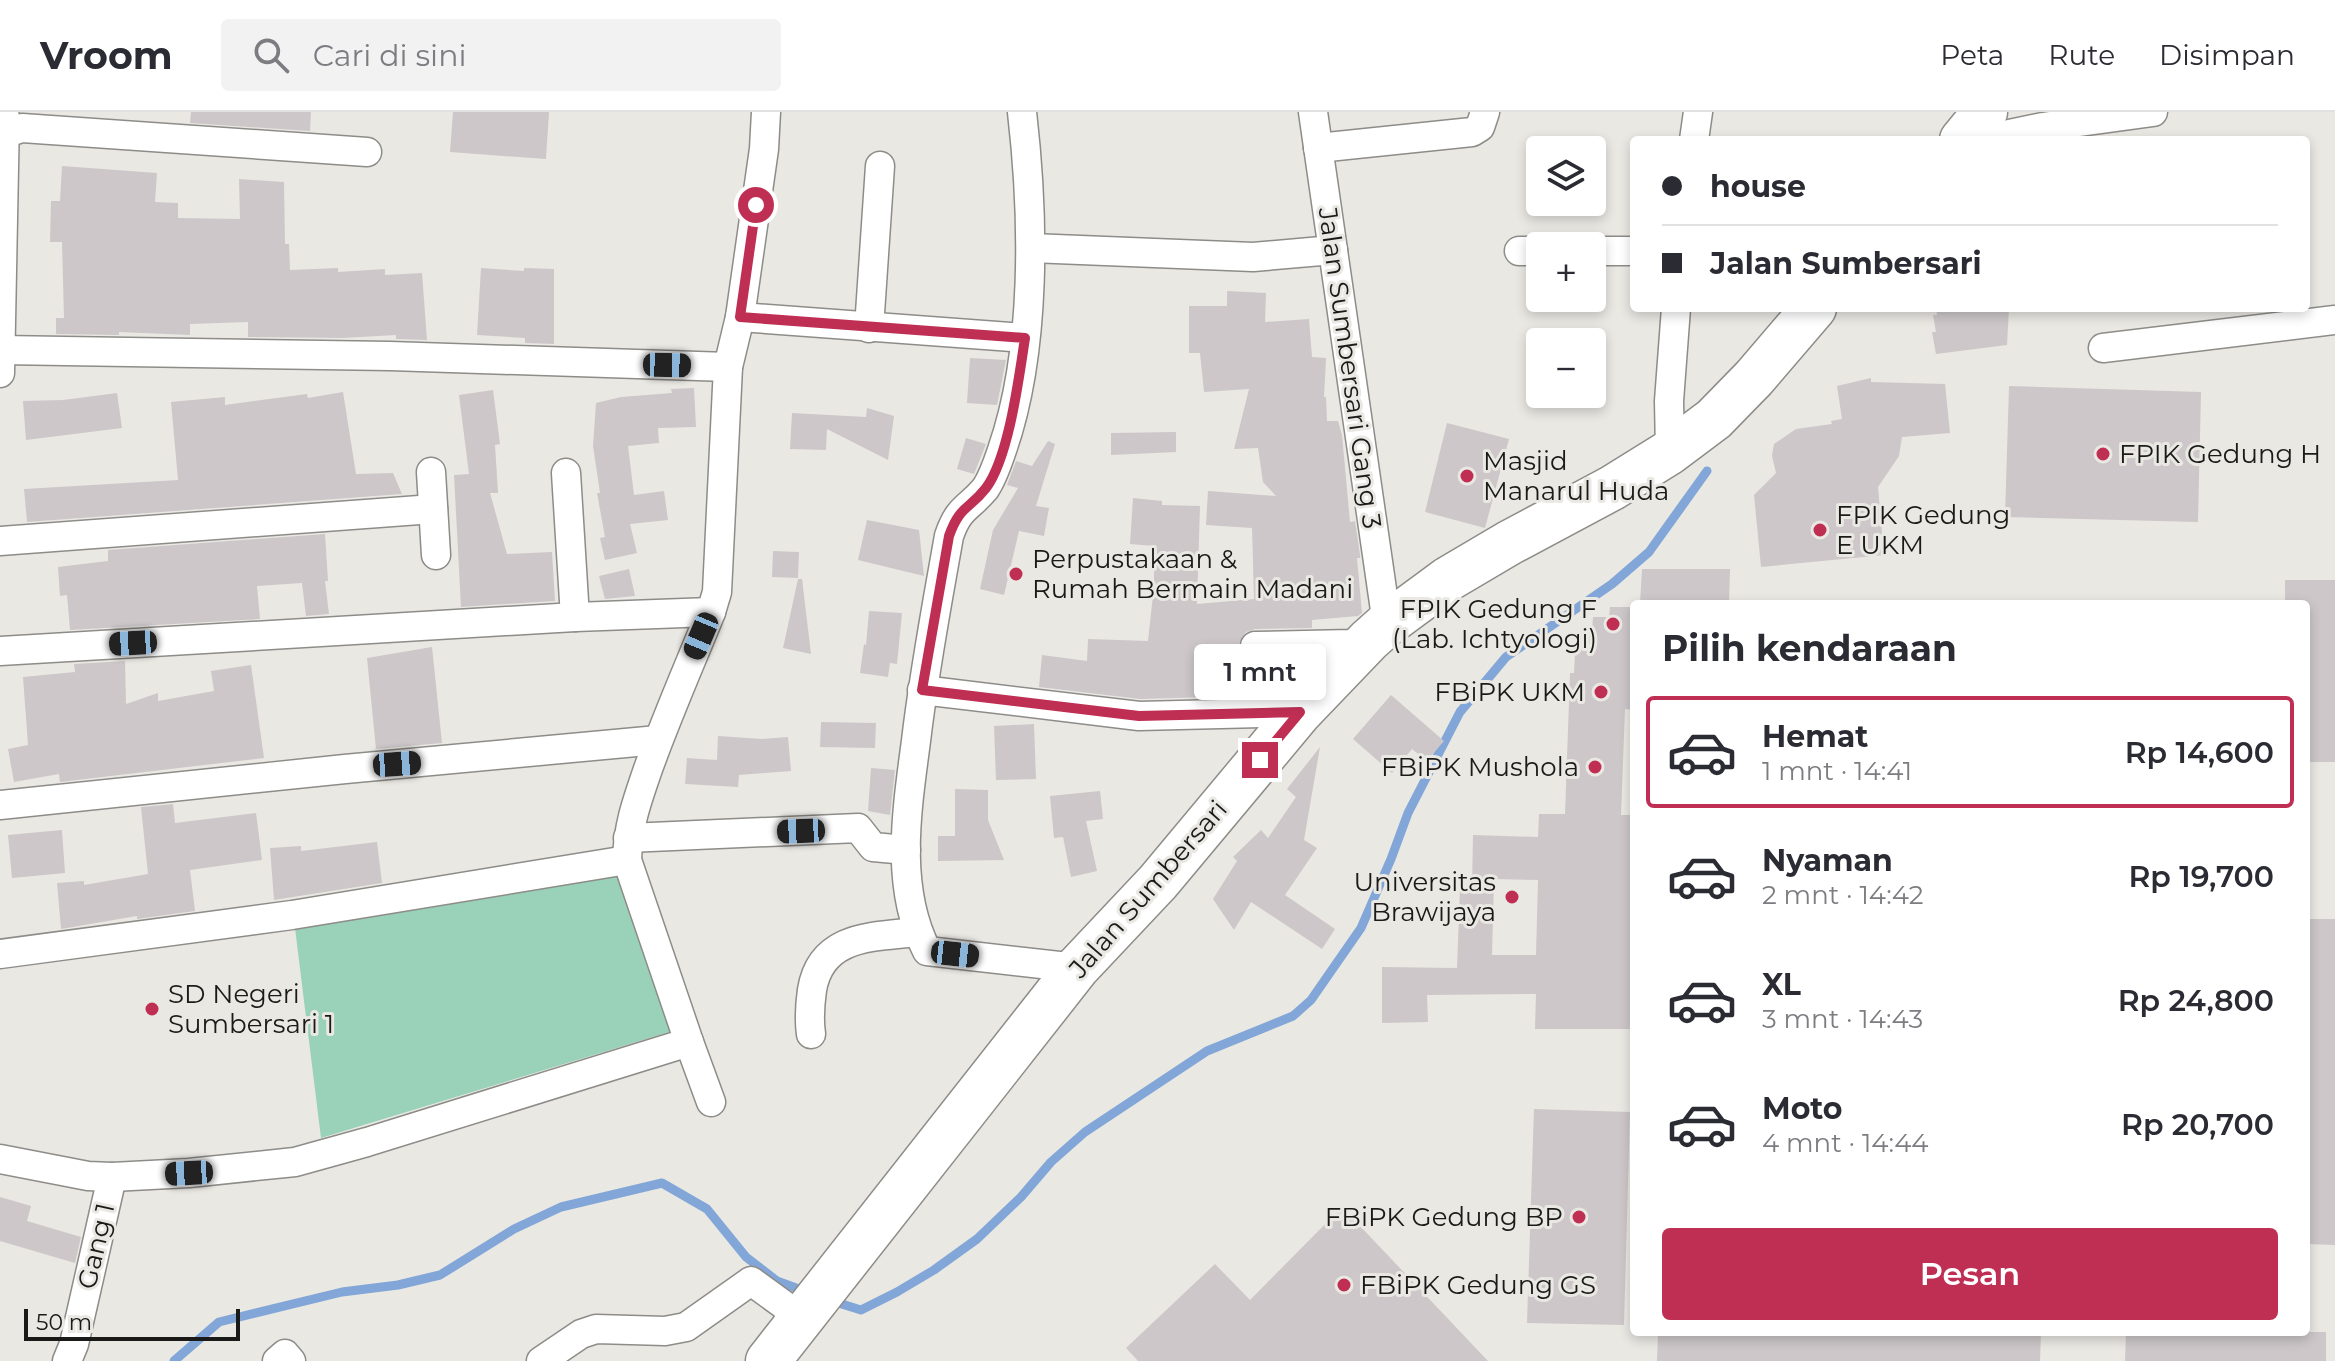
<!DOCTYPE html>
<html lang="id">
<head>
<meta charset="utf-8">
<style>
	:root { --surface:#fff; --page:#f2f2f3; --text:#2b2b33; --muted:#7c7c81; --line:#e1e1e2; --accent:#bf2f54 }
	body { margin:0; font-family:Montserrat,sans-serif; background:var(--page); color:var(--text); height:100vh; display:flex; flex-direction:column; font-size:30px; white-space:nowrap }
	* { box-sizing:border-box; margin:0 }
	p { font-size:26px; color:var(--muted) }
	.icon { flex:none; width:44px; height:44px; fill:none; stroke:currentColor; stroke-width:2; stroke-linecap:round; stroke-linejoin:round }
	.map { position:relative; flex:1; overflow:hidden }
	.drawer { position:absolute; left:1630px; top:488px; width:680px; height:736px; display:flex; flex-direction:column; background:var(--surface); border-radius:8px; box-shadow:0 4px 12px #0003 }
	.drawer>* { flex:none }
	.top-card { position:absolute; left:1630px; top:24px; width:680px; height:176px; border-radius:8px; box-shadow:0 4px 12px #0003; display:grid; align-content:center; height:176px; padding:0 32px; background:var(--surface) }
	.fabs { position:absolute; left:1526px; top:24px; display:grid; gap:16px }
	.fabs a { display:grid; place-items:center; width:80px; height:80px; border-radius:8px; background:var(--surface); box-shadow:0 4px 12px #0003; font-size:40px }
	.scale { position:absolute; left:24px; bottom:20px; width:216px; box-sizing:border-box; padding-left:8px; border:4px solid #1a1a18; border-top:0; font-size:22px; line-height:28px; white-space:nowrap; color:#1a1a18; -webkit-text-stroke:6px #eae8e3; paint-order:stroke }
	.end { position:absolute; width:36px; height:36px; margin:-18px; border:10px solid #bf2f54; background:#fff; box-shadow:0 0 0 4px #fff }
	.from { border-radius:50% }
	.bubble { position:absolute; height:56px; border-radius:8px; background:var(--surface); box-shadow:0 4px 12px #0003; font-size:26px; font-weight:600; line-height:56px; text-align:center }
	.car { position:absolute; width:24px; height:48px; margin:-24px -12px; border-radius:10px; box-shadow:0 0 6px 2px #0007; background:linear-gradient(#222 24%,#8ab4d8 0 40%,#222 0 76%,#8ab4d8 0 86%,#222 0) }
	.top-card b { display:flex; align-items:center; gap:28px; height:76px; font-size:30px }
	.top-card b+b { border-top:2px solid var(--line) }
	.top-card i { width:20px; height:20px; background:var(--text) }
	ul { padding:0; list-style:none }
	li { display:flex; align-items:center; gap:24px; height:112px; margin:0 16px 12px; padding:0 16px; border:4px solid transparent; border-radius:8px }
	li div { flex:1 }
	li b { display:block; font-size:30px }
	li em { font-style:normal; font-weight:600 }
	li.selected { border-color:var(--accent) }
	li>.icon { width:72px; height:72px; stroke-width:1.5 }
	h2 { padding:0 32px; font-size:36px; line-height:96px }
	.button { display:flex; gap:16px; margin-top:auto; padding:16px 32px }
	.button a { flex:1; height:92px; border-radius:8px; background:var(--accent); color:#fff; font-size:32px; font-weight:600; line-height:92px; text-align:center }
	header { display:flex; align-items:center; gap:48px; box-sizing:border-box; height:112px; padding:0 40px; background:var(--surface); border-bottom:2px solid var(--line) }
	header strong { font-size:38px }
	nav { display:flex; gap:44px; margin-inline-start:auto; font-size:28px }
	.search { width:560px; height:72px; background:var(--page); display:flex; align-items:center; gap:20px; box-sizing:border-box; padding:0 28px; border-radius:8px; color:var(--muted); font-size:30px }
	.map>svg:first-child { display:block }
	.green { fill:#99d2b8 }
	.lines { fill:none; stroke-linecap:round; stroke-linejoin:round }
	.stream { stroke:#81a6d7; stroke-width:9 }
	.building { fill:#cdc7c9; fill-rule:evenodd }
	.street-casing { stroke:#8d8c88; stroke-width:31 }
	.primary-casing { stroke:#8d8c88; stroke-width:47 }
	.street { stroke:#fff; stroke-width:28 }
	.primary { stroke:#fff; stroke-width:44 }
	.route { stroke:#bf2f54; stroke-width:10 }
	.poi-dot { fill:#bf2f54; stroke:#eae8e3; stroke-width:3 }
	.labels { text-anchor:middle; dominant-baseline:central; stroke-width:6; stroke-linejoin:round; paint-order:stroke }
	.street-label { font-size:26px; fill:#1a1a18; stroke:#eae8e3 }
	.poi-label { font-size:26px; fill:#1a1a18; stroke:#eae8e3; text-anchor:start }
</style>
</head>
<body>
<header>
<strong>Vroom</strong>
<div class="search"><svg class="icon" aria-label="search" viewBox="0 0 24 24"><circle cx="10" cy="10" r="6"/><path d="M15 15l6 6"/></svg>Cari di sini</div>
<nav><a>Peta</a><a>Rute</a><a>Disimpan</a></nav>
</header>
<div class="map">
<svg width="2335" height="1249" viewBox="0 0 2335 1249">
	<rect width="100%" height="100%" fill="#eae8e3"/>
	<polygon class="green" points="618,764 676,918 321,1026 294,808"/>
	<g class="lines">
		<g class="stream">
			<polyline points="832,1189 861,1198 897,1180 934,1158 977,1127 1021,1085 1051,1050 1085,1020 1207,939 1293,904 1311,888 1361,816 1391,747 1408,701 1460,600 1506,545 1612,472 1649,440 1707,359"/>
			<polyline points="174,1249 219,1210 342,1180 398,1173 440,1163 514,1117 561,1095 662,1071 707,1097 746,1145 777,1169 807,1180"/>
		</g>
	</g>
	<g class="building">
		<polygon points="191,0 311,0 310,19 190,11"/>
		<polygon points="453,0 549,0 546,47 450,40"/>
		<polygon points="62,54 157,61 155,90 178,91 178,106 240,107 239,67 284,70 285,132 289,132 290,158 338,156 338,160 385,157 385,163 422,161 427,228 396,227 396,223 343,226 248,225 248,210 190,212 190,223 119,220 119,223 56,222 56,206 64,206 62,130 50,130 51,89 60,89"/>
		<polygon points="481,156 524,159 524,156 554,157 554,232 525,231 525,226 477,223"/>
		<polygon points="1227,179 1266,181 1265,210 1309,207 1312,245 1326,246 1324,285 1326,285 1327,309 1338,309 1342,323 1350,410 1355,409 1360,443 1360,446 1357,446 1362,501 1358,504 1312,508 1312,516 1255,517 1246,520 1238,534 1240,542 1246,548 1255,551 1293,550 1296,568 1281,583 1140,587 1039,575 1042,543 1087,549 1088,527 1148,529 1154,474 1154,434 1130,432 1133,386 1162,389 1162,393 1200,394 1197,492 1254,487 1252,416 1206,413 1208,379 1276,384 1263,370 1258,336 1234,337 1249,277 1204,280 1200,241 1189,241 1189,194 1227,194"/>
		<polygon points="1936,196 2009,196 2007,233 1936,242 1932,220 1936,220 1933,203 1937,203"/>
		<polygon points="970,246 1006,248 997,293 967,291"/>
		<polygon points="1871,266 1871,270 1945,272 1950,321 1902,325 1899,344 1878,375 1884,443 1761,455 1754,383 1776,361 1772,344 1774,332 1796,317 1832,312 1831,309 1842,307 1837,274"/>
		<polygon points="2009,274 2201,280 2198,410 2005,405"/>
		<polygon points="694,276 696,315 658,316 659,331 628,334 634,383 664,379 668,408 630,412 637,441 605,448 600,426 605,425 597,381 600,381 593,334 596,291 621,285 672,281 671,277"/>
		<polygon points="493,278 500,332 495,333 498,381 490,381 507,442 552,440 555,489 461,495 454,363 469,362 459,283"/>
		<polygon points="343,280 356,362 393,361 402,382 27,410 24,377 178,368 171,290 225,285 225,293 307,282 308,286"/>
		<polygon points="117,281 122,316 26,328 23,289 63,288"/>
		<polygon points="867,296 894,304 888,348 827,317 826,338 790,337 792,301 866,305"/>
		<polygon points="1447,311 1509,327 1485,416 1425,400"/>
		<polygon points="1176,320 1176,340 1111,343 1111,321"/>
		<polygon points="966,326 986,332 974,362 957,357"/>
		<polygon points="1048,329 1055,332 1036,394 1049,396 1044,424 1019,419 1004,483 980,477 993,418 1018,376 1007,373 1016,349 1032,354"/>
		<polygon points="867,408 919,418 924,464 858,448"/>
		<polygon points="325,422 328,469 325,469 329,502 306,504 302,471 257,474 260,507 70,518 67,483 60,484 58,455 108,449 108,438"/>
		<polygon points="773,439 799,440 798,466 772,465"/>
		<polygon points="629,457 635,484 605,487 599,464"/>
		<polygon points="1642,457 1730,457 1729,492 1640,492"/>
		<polygon points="798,467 802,467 811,542 783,536"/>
		<polygon points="2285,468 2335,468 2335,650 2306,650 2306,492 2285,492"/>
		<path d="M 1610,495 L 1634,495 L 1634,598 L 1625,597 L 1621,703 L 1634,703 L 1634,917 L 1535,917 L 1536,882 L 1427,883 L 1428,910 L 1382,911 L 1382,855 L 1457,856 L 1460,775 L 1472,775 L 1473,723 L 1538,725 L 1539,702 L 1565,702 L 1570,561 L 1574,561 L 1576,520 L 1592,519 L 1593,505 L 1609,505 ZM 1494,767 L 1538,768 L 1536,843 L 1492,843 Z"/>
		<polygon points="869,499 902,501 897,552 890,551 888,565 860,561 864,532 866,533"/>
		<polygon points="432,535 442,631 376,637 367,546"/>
		<polygon points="125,549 126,592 158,581 158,589 214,579 211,559 251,553 264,646 60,670 59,662 14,670 8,637 28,633 23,565 75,560 74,552"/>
		<polygon points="1391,583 1444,629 1427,649 1412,637 1392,661 1353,627"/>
		<polygon points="821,610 876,611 875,636 820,635"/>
		<polygon points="1034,612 1036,667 996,668 994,614"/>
		<polygon points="718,624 762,627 788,625 791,659 739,663 738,675 685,672 687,646 717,648"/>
		<polygon points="1320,635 1304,728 1317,736 1285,783 1335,817 1322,837 1251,790 1234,818 1213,787 1237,749 1233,745 1261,718 1268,726 1296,685 1287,677"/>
		<polygon points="871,656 895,658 890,703 868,699"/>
		<polygon points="955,677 988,678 988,708 1004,748 938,749 938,724 955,724"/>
		<polygon points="1100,679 1103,707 1086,709 1097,759 1071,765 1063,725 1054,726 1050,684"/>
		<polygon points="173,692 175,711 256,701 262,748 190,758 195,799 137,807 137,804 61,817 57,771 84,769 84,773 148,762 141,695"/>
		<polygon points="62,718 65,761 12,766 8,723"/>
		<polygon points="377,730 382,771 274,788 270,736 301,734 301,739"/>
		<polygon points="2306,807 2335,807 2335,1133 2306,1132"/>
		<polygon points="1534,997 1630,1000 1624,1213 1527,1211"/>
		<polygon points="0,1085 31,1094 27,1109 81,1125 75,1151 0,1129"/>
		<polygon points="1342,1095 1488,1249 1138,1249 1126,1236 1215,1152 1250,1188"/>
		<polygon points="1658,1220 1826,1222 1826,1220 2041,1220 2040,1249 1657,1249"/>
		<polygon points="2126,1220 2326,1220 2326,1249 2125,1249"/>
	</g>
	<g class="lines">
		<g class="street-casing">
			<g id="street">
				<path d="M 1022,0 C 1034,104 1037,238 1002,338 C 998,350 992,367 985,377 C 967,398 959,395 949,424 C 937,492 924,560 916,629 C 907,697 894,775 927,839 L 1077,856"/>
				<polyline points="1313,0 1387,512"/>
				<polyline points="0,23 22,16 367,40"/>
				<polyline points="1694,28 1698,0"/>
				<polyline points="1981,28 2043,15 2153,0"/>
				<polyline points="1318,36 1472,20 1480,15 1485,0"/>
				<polyline points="1031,136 1253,145 1333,138"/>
				<polyline points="1519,139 1540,139"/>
				<polyline points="1592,139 1634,139"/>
				<polyline points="740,205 1025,226"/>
				<polyline points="869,216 880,54"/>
				<polyline points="2103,236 2335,208"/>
				<polyline points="1,238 390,244 728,255"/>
				<polyline points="0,261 5,5"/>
				<polyline points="1670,340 1669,289 1676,196"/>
				<polyline points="431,360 436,443"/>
				<polyline points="566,361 575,505"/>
				<polyline points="0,429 433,397"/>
				<polyline points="1255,534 1351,532 1369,528"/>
				<polyline points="0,539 575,505 711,500"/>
				<polyline points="922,578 1139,604 1300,600"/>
				<polyline points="0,693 345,657 658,628"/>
				<polyline points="628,726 858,716 873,735 906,738"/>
				<polyline points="0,842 292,803 627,748"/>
				<path d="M 811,922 C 809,908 810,892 812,878 C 821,823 872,825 917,820"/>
				<polyline points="689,930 711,990"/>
				<path d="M 0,1047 L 88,1064 L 112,1065 L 189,1061 L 295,1050 L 367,1030 L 689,930 L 627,748 C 628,713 637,689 648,657 C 667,604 690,552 711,500 L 717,480 L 728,255 L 740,205 L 764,37 L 766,0"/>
				<polyline points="67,1249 74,1232 112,1065"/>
				<polyline points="277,1249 285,1242 291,1249"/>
				<polyline points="541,1249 581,1222 596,1217 665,1219 686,1215 751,1169 784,1193 798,1209"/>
			</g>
		</g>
		<g class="primary-casing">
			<g id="primary">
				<polyline points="1962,28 1985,0"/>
				<polyline points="768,1249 1077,856 1158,770 1300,600 1369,528 1387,512 1448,467 1509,431 1612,376 1670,340 1714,307 1754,266 1814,196"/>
			</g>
		</g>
		<use href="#street" class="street"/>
		<use href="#primary" class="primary"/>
	</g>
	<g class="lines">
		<path class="route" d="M 756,93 L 740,205 L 1025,226 C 1019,265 1009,345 986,376 C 969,398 960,393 949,424 L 922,578 L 1139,604 L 1300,600 L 1260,648"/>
	</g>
	<g class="poi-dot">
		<circle cx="2103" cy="342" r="8"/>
		<circle cx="1467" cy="364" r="8"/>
		<circle cx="1820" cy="418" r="8"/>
		<circle cx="1016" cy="462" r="8"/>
		<circle cx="1613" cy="512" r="8"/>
		<circle cx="1601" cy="580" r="8"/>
		<circle cx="1595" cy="655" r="8"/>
		<circle cx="1512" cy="785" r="8"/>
		<circle cx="152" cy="897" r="8"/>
		<circle cx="1579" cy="1105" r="8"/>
		<circle cx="1344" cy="1173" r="8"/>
	</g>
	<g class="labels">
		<g class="street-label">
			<text transform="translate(1350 256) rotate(82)">Jalan Sumbersari Gang 3</text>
			<text transform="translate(1148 777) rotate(-49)">Jalan Sumbersari</text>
			<text transform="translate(96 1134) rotate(-77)">Gang 1</text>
		</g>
		<g class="poi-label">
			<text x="2119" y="342">FPIK Gedung H</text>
			<text x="1483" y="349">Masjid<tspan x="1483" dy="30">Manarul Huda</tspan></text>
			<text x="1836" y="403">FPIK Gedung<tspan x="1836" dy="30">E UKM</tspan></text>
			<text x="1032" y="447">Perpustakaan &amp;<tspan x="1032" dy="30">Rumah Bermain Madani</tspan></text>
			<text x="1597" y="497" text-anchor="end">FPIK Gedung F<tspan x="1597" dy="30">(Lab. Ichtyologi)</tspan></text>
			<text x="1585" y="580" text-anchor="end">FBiPK UKM</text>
			<text x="1579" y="655" text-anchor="end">FBiPK Mushola</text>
			<text x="1496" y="770" text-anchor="end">Universitas<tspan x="1496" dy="30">Brawijaya</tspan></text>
			<text x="168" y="882">SD Negeri<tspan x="168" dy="30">Sumbersari 1</tspan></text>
			<text x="1563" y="1105" text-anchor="end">FBiPK Gedung BP</text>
			<text x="1360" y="1173">FBiPK Gedung GS</text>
		</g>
	</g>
</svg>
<div class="fabs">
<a><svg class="icon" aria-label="layers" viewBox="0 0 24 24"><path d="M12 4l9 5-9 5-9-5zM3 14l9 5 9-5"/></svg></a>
<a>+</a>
<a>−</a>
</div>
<div class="scale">50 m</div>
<i class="end from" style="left:756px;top:93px"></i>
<i class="end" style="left:1260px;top:648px"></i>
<div class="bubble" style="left:1194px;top:532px;width:132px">1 mnt</div>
<i class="car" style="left:667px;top:253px;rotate:91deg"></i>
<i class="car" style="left:701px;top:524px;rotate:203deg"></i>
<i class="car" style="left:133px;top:531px;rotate:267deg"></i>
<i class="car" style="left:397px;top:652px;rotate:86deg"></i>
<i class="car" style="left:801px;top:719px;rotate:268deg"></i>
<i class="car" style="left:955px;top:842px;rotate:96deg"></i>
<i class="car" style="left:189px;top:1061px;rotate:267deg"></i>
<div class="top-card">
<b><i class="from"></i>house</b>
<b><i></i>Jalan Sumbersari</b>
</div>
<section class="drawer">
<h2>Pilih kendaraan</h2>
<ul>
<li class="selected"><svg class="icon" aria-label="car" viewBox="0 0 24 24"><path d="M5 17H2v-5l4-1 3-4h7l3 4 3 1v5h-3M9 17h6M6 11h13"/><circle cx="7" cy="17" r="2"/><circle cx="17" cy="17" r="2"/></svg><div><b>Hemat</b><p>1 mnt · 14:41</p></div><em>Rp 14,600</em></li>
<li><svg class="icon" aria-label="car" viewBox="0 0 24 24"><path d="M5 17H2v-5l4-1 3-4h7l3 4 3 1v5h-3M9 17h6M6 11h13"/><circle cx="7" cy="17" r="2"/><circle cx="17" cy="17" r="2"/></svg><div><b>Nyaman</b><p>2 mnt · 14:42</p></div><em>Rp 19,700</em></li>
<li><svg class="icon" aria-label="car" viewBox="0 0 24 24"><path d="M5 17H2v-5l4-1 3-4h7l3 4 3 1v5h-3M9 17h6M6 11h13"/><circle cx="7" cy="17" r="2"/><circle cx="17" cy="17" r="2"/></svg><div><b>XL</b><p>3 mnt · 14:43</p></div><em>Rp 24,800</em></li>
<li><svg class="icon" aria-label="car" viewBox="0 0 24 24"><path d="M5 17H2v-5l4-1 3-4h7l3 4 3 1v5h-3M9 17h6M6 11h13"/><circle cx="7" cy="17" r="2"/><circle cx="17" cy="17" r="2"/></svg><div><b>Moto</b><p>4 mnt · 14:44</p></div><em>Rp 20,700</em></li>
</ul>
<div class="button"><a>Pesan</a></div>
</section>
</div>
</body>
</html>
